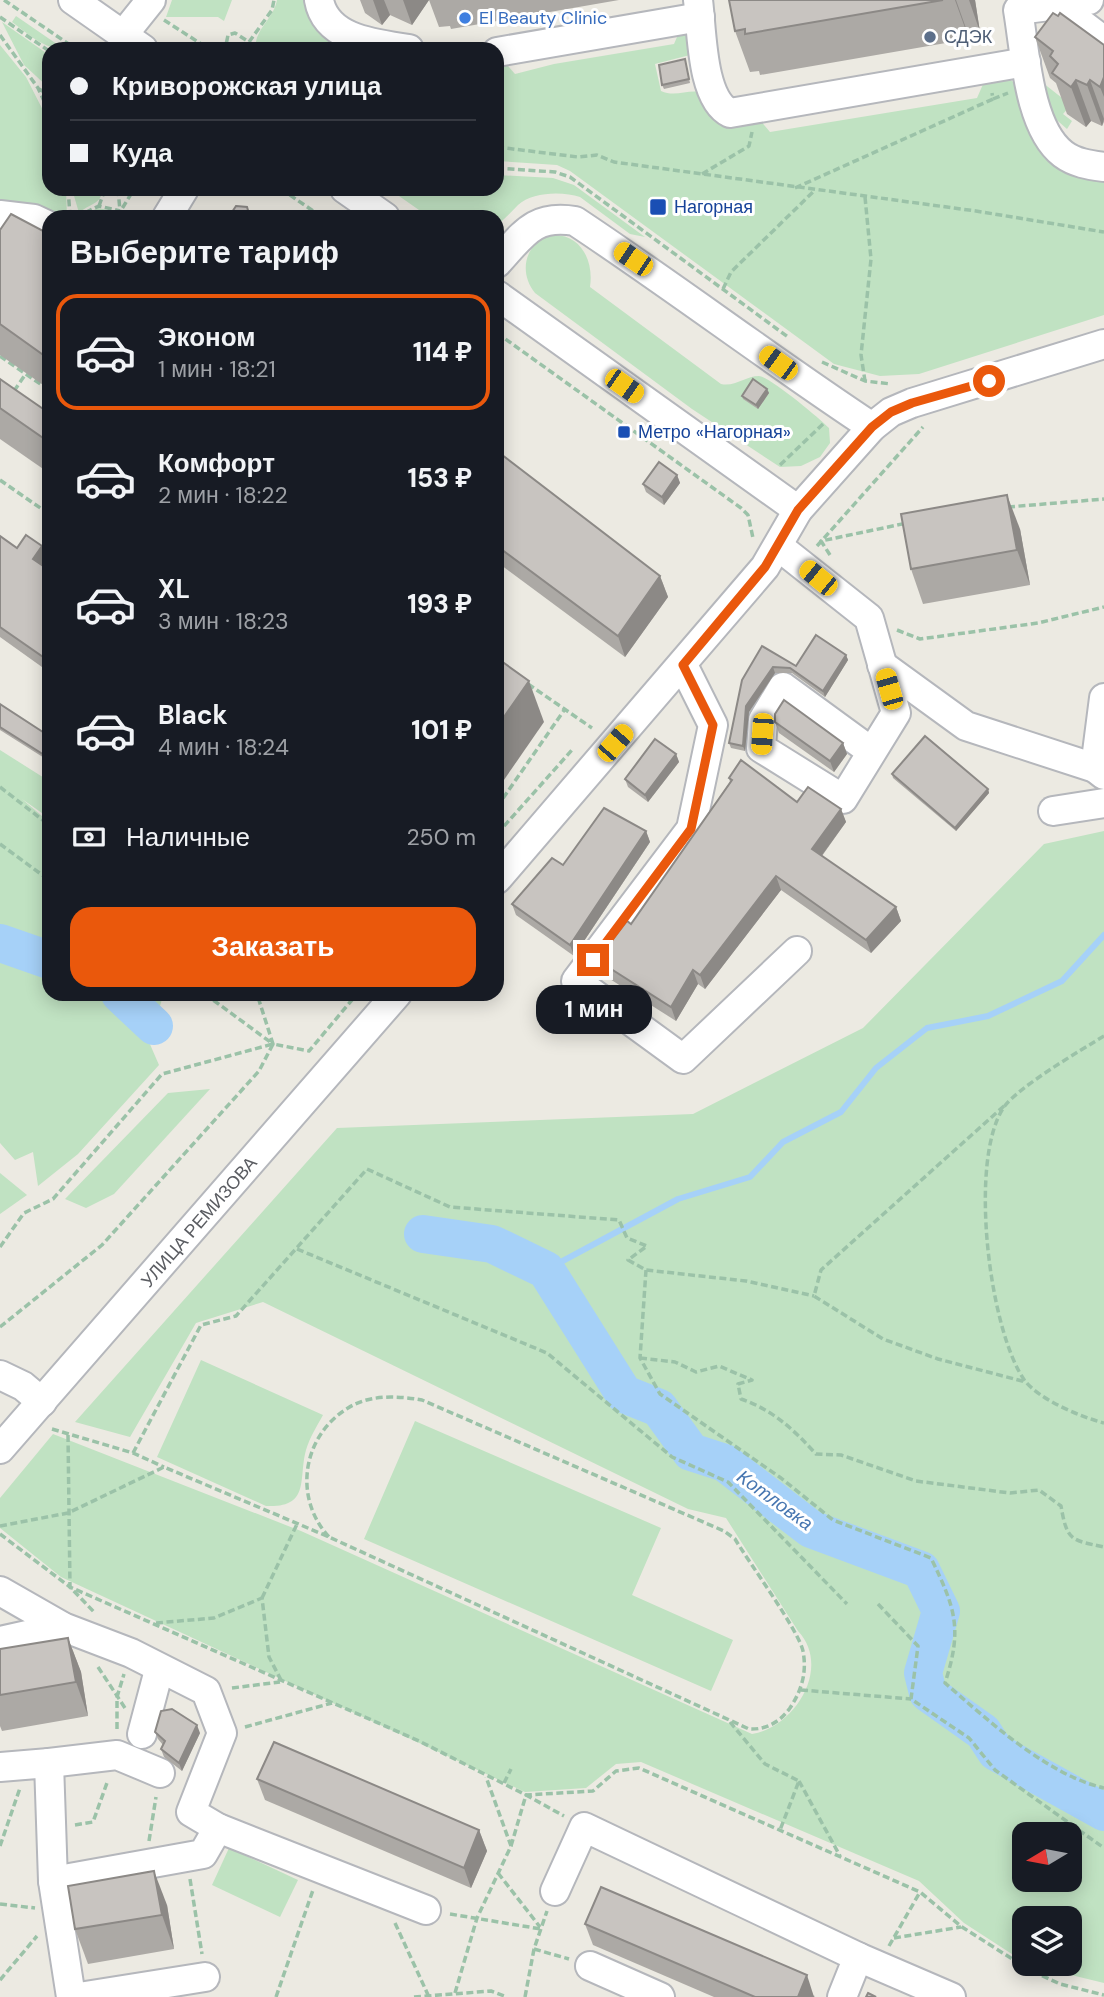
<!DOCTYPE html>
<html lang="ru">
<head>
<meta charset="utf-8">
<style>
	:root { --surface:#171b24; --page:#20242c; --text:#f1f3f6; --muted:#9ea1a6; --line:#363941; --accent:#ea580c }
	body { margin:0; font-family:"DM Sans",sans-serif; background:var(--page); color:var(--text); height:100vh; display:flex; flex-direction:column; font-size:26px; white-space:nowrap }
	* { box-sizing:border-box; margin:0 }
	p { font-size:23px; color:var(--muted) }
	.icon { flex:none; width:38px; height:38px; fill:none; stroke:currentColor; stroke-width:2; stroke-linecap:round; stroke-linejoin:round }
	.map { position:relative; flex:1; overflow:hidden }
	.panel { position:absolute; left:42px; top:210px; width:462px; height:791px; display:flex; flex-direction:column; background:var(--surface); border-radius:21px; box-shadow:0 4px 18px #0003 }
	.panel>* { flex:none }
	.hud { position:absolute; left:42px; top:42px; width:462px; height:154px; border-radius:21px; box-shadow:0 4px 18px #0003; display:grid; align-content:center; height:154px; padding:0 28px; background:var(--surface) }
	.needle { width:46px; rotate:260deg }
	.tools { position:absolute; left:1012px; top:1822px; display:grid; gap:14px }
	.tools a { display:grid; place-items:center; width:70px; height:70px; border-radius:14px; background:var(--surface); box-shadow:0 4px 18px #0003; font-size:35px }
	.end { position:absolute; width:32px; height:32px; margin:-16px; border:9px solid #ea580c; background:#fff; box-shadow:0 0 0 4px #fff }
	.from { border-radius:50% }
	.bubble { position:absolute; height:49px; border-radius:21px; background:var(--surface); box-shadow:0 4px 18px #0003; font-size:23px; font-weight:800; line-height:49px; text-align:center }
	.car { position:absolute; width:21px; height:42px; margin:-21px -10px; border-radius:9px; box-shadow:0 0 5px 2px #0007; background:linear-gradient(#f5c518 24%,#345 0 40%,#f5c518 0 76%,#345 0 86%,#f5c518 0) }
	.hud b { display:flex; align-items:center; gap:24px; height:66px; font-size:26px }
	.hud b+b { border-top:2px solid var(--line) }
	.hud i { width:18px; height:18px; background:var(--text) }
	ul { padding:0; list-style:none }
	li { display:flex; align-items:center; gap:21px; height:116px; margin:0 14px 10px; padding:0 14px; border:4px solid transparent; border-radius:21px }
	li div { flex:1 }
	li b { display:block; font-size:26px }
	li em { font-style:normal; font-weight:800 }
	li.active { border-color:var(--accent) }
	li>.icon { width:63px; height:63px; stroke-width:1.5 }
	h2 { padding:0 28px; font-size:32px; line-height:84px }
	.pay { display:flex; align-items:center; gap:18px; height:77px; padding:0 28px; font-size:26px }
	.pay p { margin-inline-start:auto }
	.button { display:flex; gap:14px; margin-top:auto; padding:14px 28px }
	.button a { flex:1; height:80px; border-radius:21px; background:var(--accent); color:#fff; font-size:28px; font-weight:800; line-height:80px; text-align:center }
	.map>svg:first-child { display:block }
	.green { fill:#c0e2c2; fill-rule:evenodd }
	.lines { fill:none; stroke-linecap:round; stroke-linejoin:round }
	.stream { stroke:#a6d1f8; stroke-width:6 }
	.river { stroke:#a6d1f8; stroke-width:38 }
	.minor-casing { stroke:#b5b7bc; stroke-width:32 }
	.path { stroke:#9bc2a8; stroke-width:3.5; stroke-dasharray:7 3.5; stroke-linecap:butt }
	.minor { stroke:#fff; stroke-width:28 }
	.wall { fill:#aca9a5 }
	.shaded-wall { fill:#8c8986 }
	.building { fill:#c8c4c0; stroke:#8c8986; stroke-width:2 }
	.route { stroke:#ea580c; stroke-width:9 }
	.shop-dot { fill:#3f7fe0; stroke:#fff; stroke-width:2.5 }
	.service-dot { fill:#5c6f8a; stroke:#fff; stroke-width:2.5 }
	.transit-dot { fill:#1a4fb4; stroke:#fff; stroke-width:2.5 }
	.labels { text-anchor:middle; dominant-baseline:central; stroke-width:6; stroke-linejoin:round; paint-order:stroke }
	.shop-label { font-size:18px; fill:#366cbe; stroke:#fff; text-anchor:start }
	.service-label { font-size:18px; fill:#4e5e75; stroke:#fff; text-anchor:start }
	.transit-label { font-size:18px; fill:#164399; stroke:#fff; text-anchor:start }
	.street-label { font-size:18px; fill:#5b5d62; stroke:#fff }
	.water-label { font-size:19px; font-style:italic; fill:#4877b1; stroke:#fff }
</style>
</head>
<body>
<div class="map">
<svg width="1104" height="1997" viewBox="0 0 1104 1997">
	<rect width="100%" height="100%" fill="#eceae2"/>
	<g class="green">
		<polygon points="172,0 232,0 224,21 218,17 166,17"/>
		<path d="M 277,0 L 308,0 L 358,49 L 261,49 L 256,42 C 259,26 274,17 277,0 Z"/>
		<path d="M 16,16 L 64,49 C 44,49 28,34 12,22 Z"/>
		<polygon points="2,22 49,55 49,88 24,65"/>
		<path d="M 683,33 L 687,34 L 690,55 L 655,64 L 661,91 C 676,98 689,88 704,93 L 760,120 L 770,132 L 977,98 L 984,82 L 1006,77 C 1028,88 1020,113 1031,131 L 1104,174 L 1104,315 L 919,374 L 880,376 L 834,364 L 570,171 L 557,165 L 497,161 L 497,63 L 508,66 L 515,74 L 554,64 L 674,44 L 677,37 Z"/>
		<polygon points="0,45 26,77 49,122 49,189 66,189 67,217 42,207 0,202"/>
		<polygon points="1043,83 1071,105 1063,114 1072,121 1067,129 1051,115"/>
		<path d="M 497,175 L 553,178 L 574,185 L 645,237 L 630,234 L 580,197 C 562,191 532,192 518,205 C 511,212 505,219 497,225 L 497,217 L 429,217 L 389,189 L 497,189 Z"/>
		<path d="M 72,189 L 103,189 C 101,205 90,203 79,213 Z"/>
		<polygon points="98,208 117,212 114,217 81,216"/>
		<path d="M 551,235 C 581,233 594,261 590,287 L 721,384 C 735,387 746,376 759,376 C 770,377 819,418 829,428 L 830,443 L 820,457 L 801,466 L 780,467 L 692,409 L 535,293 C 518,272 525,243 551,235 Z"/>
		<polygon points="0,750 49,781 49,818 22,799 49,822 49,994 163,996 149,1042 159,1065 78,1154 38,1186 33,1152 15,1160 0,1143"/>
		<path d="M 1104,831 L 1104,1983 L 1026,1964 L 1069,1964 L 1069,1918 L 1024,1918 L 1024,1962 L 964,1923 L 919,1881 L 641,1762 L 616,1764 L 586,1788 L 525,1792 L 61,1577 L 0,1528 L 0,1498 L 53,1434 L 301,1531 L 752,1734 C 795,1727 832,1667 798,1631 L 726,1518 L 688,1509 L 263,1302 L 196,1323 L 130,1437 L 75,1422 L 337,1128 L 693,1114 L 863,1028 L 1044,844 ZM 1024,1834 L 1069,1834 L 1069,1880 L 1024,1880 Z"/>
		<polygon points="210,1089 114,1194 86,1208 65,1199 168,1093"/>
		<polygon points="0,1173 27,1195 0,1214"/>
		<path d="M 201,1360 L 323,1415 C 317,1426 310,1437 306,1450 C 298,1479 311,1508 266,1506 L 157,1457 Z"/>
		<polygon points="415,1421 661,1528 632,1595 733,1640 711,1691 364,1539"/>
		<polygon points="229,1848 298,1880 280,1917 212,1885"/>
	</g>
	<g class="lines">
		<polyline class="stream" points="546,1270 678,1199 750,1177 783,1142 841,1112 876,1068 927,1028 988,1016 1062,981 1104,935"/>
		<g class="river">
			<polyline points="0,943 49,960"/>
			<polyline points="120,994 154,1026"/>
			<polyline points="423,1234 492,1244 546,1270 624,1394 659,1408 691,1452 725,1463 811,1529 921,1570 941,1611 923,1673 928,1693 983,1732 996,1752 1104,1812"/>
		</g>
		<g class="minor-casing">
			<g id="minor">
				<polyline points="73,0 143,49"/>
				<path d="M 319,0 C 326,40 377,44 409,49"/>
				<path d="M 698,0 C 702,30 701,99 730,113 L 1026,62"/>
				<polyline points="1057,5 1089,0"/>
				<polyline points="123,35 151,0"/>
				<path d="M 1104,41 L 1057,5 L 1018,10 C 1025,50 1028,127 1063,154 C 1075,163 1089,165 1104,167"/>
				<polyline points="497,52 700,17"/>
				<polyline points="345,189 385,217"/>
				<polyline points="0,215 34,219 49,226"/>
				<polyline points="167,217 184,189"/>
				<path d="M 497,263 C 523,235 533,214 575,221 C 676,288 772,361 872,427"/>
				<polyline points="497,295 798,510"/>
				<polyline points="778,546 869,618 896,713 843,799 761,748 763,720 783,687 872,752"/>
				<polyline points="683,665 713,725 691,829 576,981 683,1059 797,951"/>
				<polyline points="882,665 966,726 1095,768 1104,775"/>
				<polyline points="1095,768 1104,698"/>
				<polyline points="1053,811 1104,803"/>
				<polyline points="497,879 765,567 798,510 872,427 891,412 912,403 1104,344"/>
				<polyline points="0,1375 23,1386 42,1402"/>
				<polyline points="0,1449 397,994"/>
				<polyline points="0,1591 63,1627 131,1653 206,1691 222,1733 191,1812 218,1828 426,1910"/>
				<polyline points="0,1641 63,1627"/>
				<polyline points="142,1734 159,1670"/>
				<polyline points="49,1763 117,1755 160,1773"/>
				<polyline points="0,1767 49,1763 53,1881 71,1997"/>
				<polyline points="53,1881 203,1854 218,1828"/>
				<polyline points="555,1891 584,1827 858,1957 842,1997"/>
				<polyline points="858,1957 951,1997"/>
				<polyline points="590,1966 660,1997"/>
				<polyline points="79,1997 205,1977"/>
			</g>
		</g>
		<g class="path">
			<polyline points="4,0 76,49"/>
			<polyline points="0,17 49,51"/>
			<polyline points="164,20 209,49"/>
			<polyline points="0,35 38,88 49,112"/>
			<polyline points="219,49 226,45 228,35 235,33 249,42 272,10 274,0"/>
			<polyline points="39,89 49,95"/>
			<polyline points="993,99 1008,93"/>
			<polyline points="497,147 578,157 597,155 614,162 976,211 1104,232"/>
			<polyline points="497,168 555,172 570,177 788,337"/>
			<polyline points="702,174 749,146 752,132"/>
			<polyline points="795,188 993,99 992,93"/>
			<polyline points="68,189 70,215"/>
			<polyline points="118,189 120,211"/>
			<polyline points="281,189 322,217"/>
			<polyline points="865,197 871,259 861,355 865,381"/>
			<polyline points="99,206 105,189"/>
			<polyline points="76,217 99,206 120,211"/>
			<polyline points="117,217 134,189"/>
			<polyline points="723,289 731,272 814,191"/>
			<polyline points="497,333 741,508 748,515 753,538"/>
			<polyline points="0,356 49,390"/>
			<polyline points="822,362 865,381 891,384"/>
			<polyline points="14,391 25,375"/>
			<polyline points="780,465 825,422"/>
			<polyline points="0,480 49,514"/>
			<polyline points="1008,507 1104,499"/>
			<polyline points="817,546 923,427"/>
			<polyline points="830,555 821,541 907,523"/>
			<polyline points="897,630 920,639 1038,623 1104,607"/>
			<polyline points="528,684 592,728"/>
			<polyline points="0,787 49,825"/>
			<polyline points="497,807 565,709"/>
			<polyline points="497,834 572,750"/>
			<polyline points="0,844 49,880"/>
			<polyline points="205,994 273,1044 257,994"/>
			<path d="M 1104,1036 C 1081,1050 1018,1087 1004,1107 C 968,1159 989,1331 1025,1381 C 1040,1400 1081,1417 1104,1423"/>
			<polyline points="1004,1106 821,1270 814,1296 883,1339 938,1359 1026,1382"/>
			<polyline points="0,1247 24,1213 53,1199 162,1074 273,1044"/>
			<polyline points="297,1249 547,1353 672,1457 728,1482 847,1604"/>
			<path d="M 646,1270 L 640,1358 L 660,1394 L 781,1478 L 833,1520 L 931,1558 C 955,1608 963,1628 945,1683 C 989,1721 1047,1775 1104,1788"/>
			<polyline points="0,1327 102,1245 259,1071 273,1044 309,1051 357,994"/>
			<path d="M 640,1358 L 675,1362 L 696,1372 L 719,1366 L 752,1380 L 738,1384 L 741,1399 C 773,1410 793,1429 816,1454 L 841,1455 L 916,1481 L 1010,1493 L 1039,1490 L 1061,1506 C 1067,1541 1071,1540 1104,1547"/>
			<polyline points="52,1429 133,1453 164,1467"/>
			<polyline points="68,1435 70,1587 94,1612"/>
			<polyline points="133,1453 201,1325 236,1316 367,1169 450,1207 619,1220 627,1238 647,1246 628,1260 646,1270 746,1281 814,1296"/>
			<path d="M 0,1526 L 68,1513 L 164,1467 L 329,1537 L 749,1729 C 766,1730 780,1722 790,1708 C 802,1690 807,1672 803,1651 C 799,1631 748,1561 735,1539 L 724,1531 L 422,1400 C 398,1396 370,1394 348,1408 C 302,1436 293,1498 329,1537"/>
			<polyline points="0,1534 70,1587 419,1741 526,1795 593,1791 616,1771 639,1768 920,1892 962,1927 1028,1969 1060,1984 1104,1995"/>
			<polyline points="262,1598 298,1522"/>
			<polyline points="878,1604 918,1646 911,1699 969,1738 995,1770 1104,1848"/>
			<polyline points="156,1623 214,1618 262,1598 269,1657 281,1680"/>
			<polyline points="98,1667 125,1708"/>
			<polyline points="232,1688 280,1682"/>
			<polyline points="801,1690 911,1699"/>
			<polyline points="730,1722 765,1764 799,1781 780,1830"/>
			<polyline points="245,1727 332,1703"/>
			<polyline points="117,1729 117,1697 124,1674"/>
			<polyline points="799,1781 840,1856"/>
			<polyline points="504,1783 511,1769"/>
			<polyline points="75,1825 93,1822 108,1780"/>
			<polyline points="149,1841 156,1797"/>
			<polyline points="0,1846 20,1788"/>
			<polyline points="511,1846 526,1795 564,1816"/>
			<polyline points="498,1873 540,1927"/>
			<polyline points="190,1879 202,1954"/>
			<polyline points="0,1904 35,1908"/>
			<polyline points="450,1914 541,1929"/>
			<polyline points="395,1923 429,1997"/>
			<polyline points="894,1938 961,1927"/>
			<polyline points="889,1946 920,1892"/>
			<polyline points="534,1949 569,1959"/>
			<polyline points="0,1980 37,1936"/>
			<polyline points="455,1993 477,1918 511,1846 486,1777"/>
			<polyline points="276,1997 313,1890"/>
			<polyline points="414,1997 491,1991 507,1997"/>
			<polyline points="525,1997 534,1949 547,1911"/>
		</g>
		<use href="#minor" class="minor"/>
	</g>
	<g class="wall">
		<polygon points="360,0 429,0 412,25 390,15 382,25 365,13"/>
		<polygon points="429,0 619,0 451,29 450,26 439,27"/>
		<polygon points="729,0 975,0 980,32 968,34 969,39 760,75 759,71 750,72 735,31"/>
		<polygon points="1035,37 1104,45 1104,122 1102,126 1091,121 1086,127 1067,114 1056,83 1050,78"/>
		<polygon points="685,59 690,83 664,89 662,85"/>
		<polygon points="0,230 49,234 49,389 0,355"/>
		<polygon points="0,379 49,413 49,473 0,439"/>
		<polygon points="767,389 769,393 758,409 743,399 742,396"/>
		<polygon points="497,451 660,576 668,597 625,657 497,562"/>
		<polygon points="677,475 680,483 664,505 646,492 643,484"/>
		<polygon points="1020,529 1030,585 923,604 911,569"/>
		<polygon points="0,536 17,548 42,546 47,560 43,566 49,570 49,672 0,637"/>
		<polygon points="762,646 796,666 846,655 848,660 825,697 792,673 775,673 749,712 745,751 731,748 729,743"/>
		<polygon points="0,704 49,736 49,761 0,730"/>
		<polygon points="775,722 843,743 847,754 834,772 779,733"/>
		<polygon points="676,754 679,762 648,802 628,787 625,779"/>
		<polygon points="892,774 988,789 989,793 956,831 893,778"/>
		<polygon points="729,778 797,802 841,809 846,822 822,856 896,907 901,921 871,953 781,890 705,989 698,984 676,1021 602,974 597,960 631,924 730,782"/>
		<polygon points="646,831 650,842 574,956 516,915 512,904 563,865"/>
		<polygon points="68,1638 81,1672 88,1716 2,1731 0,1726 0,1649"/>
		<polygon points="155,1732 200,1733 182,1771 164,1757 161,1749 163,1745 158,1739"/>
		<polygon points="257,1779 479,1830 487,1851 471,1888 265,1800"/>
		<polygon points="167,1905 174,1949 88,1964 75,1929"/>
		<polygon points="585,1924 815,1996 814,1997 714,1997 593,1945"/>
	</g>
	<g class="shaded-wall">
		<polygon points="373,0 384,0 390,15 382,25"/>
		<polygon points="403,0 429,0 412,25"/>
		<polygon points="955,0 956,0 968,34 969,39"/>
		<polygon points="969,0 975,0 980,32"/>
		<polygon points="1104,77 1104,97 1100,87"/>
		<polygon points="1076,80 1091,121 1086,127 1071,87"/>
		<polygon points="1090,80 1104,119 1102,126 1087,85"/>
		<polygon points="767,389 769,393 758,409 756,405"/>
		<polygon points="677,475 680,483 664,505 662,497"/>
		<polygon points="1007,495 1020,529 1030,585 1017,550"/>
		<polygon points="42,546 47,560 38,573 33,559"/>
		<polygon points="660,576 668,597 625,657 618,636"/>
		<polygon points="846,655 848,660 825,697 823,691"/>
		<polygon points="773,667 775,673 749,712 745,751 743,746 746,706"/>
		<polygon points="529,681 544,722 497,790 497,727"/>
		<polygon points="843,743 847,754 834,772 830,761"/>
		<polygon points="676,754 679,762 648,802 645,795"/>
		<polygon points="988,789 989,793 956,831 955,828"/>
		<polygon points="841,809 846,822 817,862 812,849"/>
		<polygon points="646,831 650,842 574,956 570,945"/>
		<polygon points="776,876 781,890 705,989 700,975"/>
		<polygon points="896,907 901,921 871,953 866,940"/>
		<polygon points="693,970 698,984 676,1021 671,1007"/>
		<polygon points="68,1638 81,1672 88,1716 76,1682"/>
		<polygon points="197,1725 200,1733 182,1771 179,1763"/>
		<polygon points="479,1830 487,1851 471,1888 464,1868"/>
		<polygon points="154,1871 167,1905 174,1949 162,1915"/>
		<polygon points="807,1975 814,1997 798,1997"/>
	</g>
	<g class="building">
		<polygon points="729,0 943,0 745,34 745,29 735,31"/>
		<polygon points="1053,13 1058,16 1060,13 1104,45 1104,77 1100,87 1090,80 1087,85 1076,80 1071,87 1052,73 1058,64 1050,56 1053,51 1035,37"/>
		<polygon points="685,59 689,79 662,85 659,65"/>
		<polygon points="236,206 247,207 250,217 231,217 230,215"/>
		<polygon points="11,214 49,234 49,359 0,324 0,230"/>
		<polygon points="0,379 49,413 49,442 0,408"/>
		<polygon points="753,379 767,389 756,405 742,396"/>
		<polygon points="497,451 660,576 618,636 497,546"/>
		<polygon points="659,462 677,475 662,497 643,484"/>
		<polygon points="1007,495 1017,550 911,569 901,514"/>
		<polygon points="26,535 42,546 33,559 49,570 49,661 0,627 0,536 17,548"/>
		<polygon points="816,635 846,655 823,691 790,668 773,667 746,706 743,746 729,743 742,680 762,646 796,666"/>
		<polygon points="497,658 529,681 497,727"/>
		<polygon points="784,700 843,743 830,761 775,722 775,714"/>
		<polygon points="0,704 49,736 49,758 0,727"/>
		<polygon points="925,736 988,789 955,828 892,774"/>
		<polygon points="655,739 676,754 645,795 625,779"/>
		<polygon points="741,760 797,802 808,787 841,809 812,849 896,907 866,940 776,876 700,975 693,970 671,1007 597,960 627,921 631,924 732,780 729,778"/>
		<polygon points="604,808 646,831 570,945 512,904 552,858 563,865"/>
		<polygon points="68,1638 76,1682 0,1695 0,1649"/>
		<polygon points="172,1709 197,1725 179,1763 161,1749 165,1741 155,1732 161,1711"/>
		<polygon points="274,1742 479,1830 464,1868 257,1779"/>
		<polygon points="154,1871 162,1915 75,1929 68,1886"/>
		<polygon points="601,1887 807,1975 798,1997 755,1997 585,1924"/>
		<polygon points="868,1993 876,1997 866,1997"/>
	</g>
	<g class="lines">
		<polyline class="route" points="593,960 691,829 713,725 683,665 765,567 798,510 872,427 891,412 912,403 989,381"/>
	</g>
	<circle class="shop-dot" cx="465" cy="18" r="7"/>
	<circle class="service-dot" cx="930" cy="37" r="7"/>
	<g class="transit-dot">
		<rect x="649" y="198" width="18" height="18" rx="3.5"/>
		<rect x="617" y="425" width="14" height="14" rx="3.5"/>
	</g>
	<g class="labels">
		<g class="shop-label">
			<text x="479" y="18">El Beauty Clinic</text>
		</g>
		<g class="service-label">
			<text x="944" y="37">СДЭК</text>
		</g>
		<g class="transit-label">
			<text x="674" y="207">Нагорная</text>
			<text x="638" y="432">Метро «Нагорная»</text>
		</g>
		<g class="street-label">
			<text transform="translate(199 1222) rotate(-49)">УЛИЦА РЕМИЗОВА</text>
		</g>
		<g class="water-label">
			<text transform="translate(775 1500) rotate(36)">Котловка</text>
		</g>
	</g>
</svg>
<div class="tools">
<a><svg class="needle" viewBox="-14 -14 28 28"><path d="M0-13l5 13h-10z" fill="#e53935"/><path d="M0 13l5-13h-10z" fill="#9ea1a6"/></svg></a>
<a><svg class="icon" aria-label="layers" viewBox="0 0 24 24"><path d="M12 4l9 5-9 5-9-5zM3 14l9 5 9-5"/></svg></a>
</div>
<i class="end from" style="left:989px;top:381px"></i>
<i class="end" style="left:593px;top:960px"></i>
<div class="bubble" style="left:536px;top:985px;width:116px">1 мин</div>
<i class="car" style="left:633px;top:259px;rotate:304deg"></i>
<i class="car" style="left:778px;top:363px;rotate:306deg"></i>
<i class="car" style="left:624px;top:386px;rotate:125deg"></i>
<i class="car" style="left:818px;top:578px;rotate:309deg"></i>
<i class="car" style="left:889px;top:689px;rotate:344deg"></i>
<i class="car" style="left:762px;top:734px;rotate:184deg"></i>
<i class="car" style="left:615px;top:743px;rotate:41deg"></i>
<div class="hud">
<b><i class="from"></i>Криворожская улица</b>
<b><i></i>Куда</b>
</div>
<section class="panel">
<h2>Выберите тариф</h2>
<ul>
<li class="active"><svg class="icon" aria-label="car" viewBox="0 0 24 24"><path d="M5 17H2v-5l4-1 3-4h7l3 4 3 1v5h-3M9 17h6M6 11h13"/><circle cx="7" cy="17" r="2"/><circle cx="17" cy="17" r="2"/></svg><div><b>Эконом</b><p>1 мин · 18:21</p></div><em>114 ₽</em></li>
<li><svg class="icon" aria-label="car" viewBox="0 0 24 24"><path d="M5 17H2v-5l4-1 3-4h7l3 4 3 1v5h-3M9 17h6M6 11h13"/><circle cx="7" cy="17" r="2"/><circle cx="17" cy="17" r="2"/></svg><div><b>Комфорт</b><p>2 мин · 18:22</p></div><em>153 ₽</em></li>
<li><svg class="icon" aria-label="car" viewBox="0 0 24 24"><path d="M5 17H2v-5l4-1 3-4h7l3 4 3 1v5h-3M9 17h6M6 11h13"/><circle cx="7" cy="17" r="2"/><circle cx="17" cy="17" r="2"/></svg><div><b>XL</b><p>3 мин · 18:23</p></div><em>193 ₽</em></li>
<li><svg class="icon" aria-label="car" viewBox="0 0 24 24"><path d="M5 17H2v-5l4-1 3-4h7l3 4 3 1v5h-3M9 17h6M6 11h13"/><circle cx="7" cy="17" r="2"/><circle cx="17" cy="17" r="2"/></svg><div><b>Black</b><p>4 мин · 18:24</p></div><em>101 ₽</em></li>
</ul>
<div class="pay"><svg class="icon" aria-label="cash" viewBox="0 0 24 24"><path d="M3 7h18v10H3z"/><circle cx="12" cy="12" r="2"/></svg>Наличные<p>250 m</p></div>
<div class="button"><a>Заказать</a></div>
</section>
</div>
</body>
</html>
